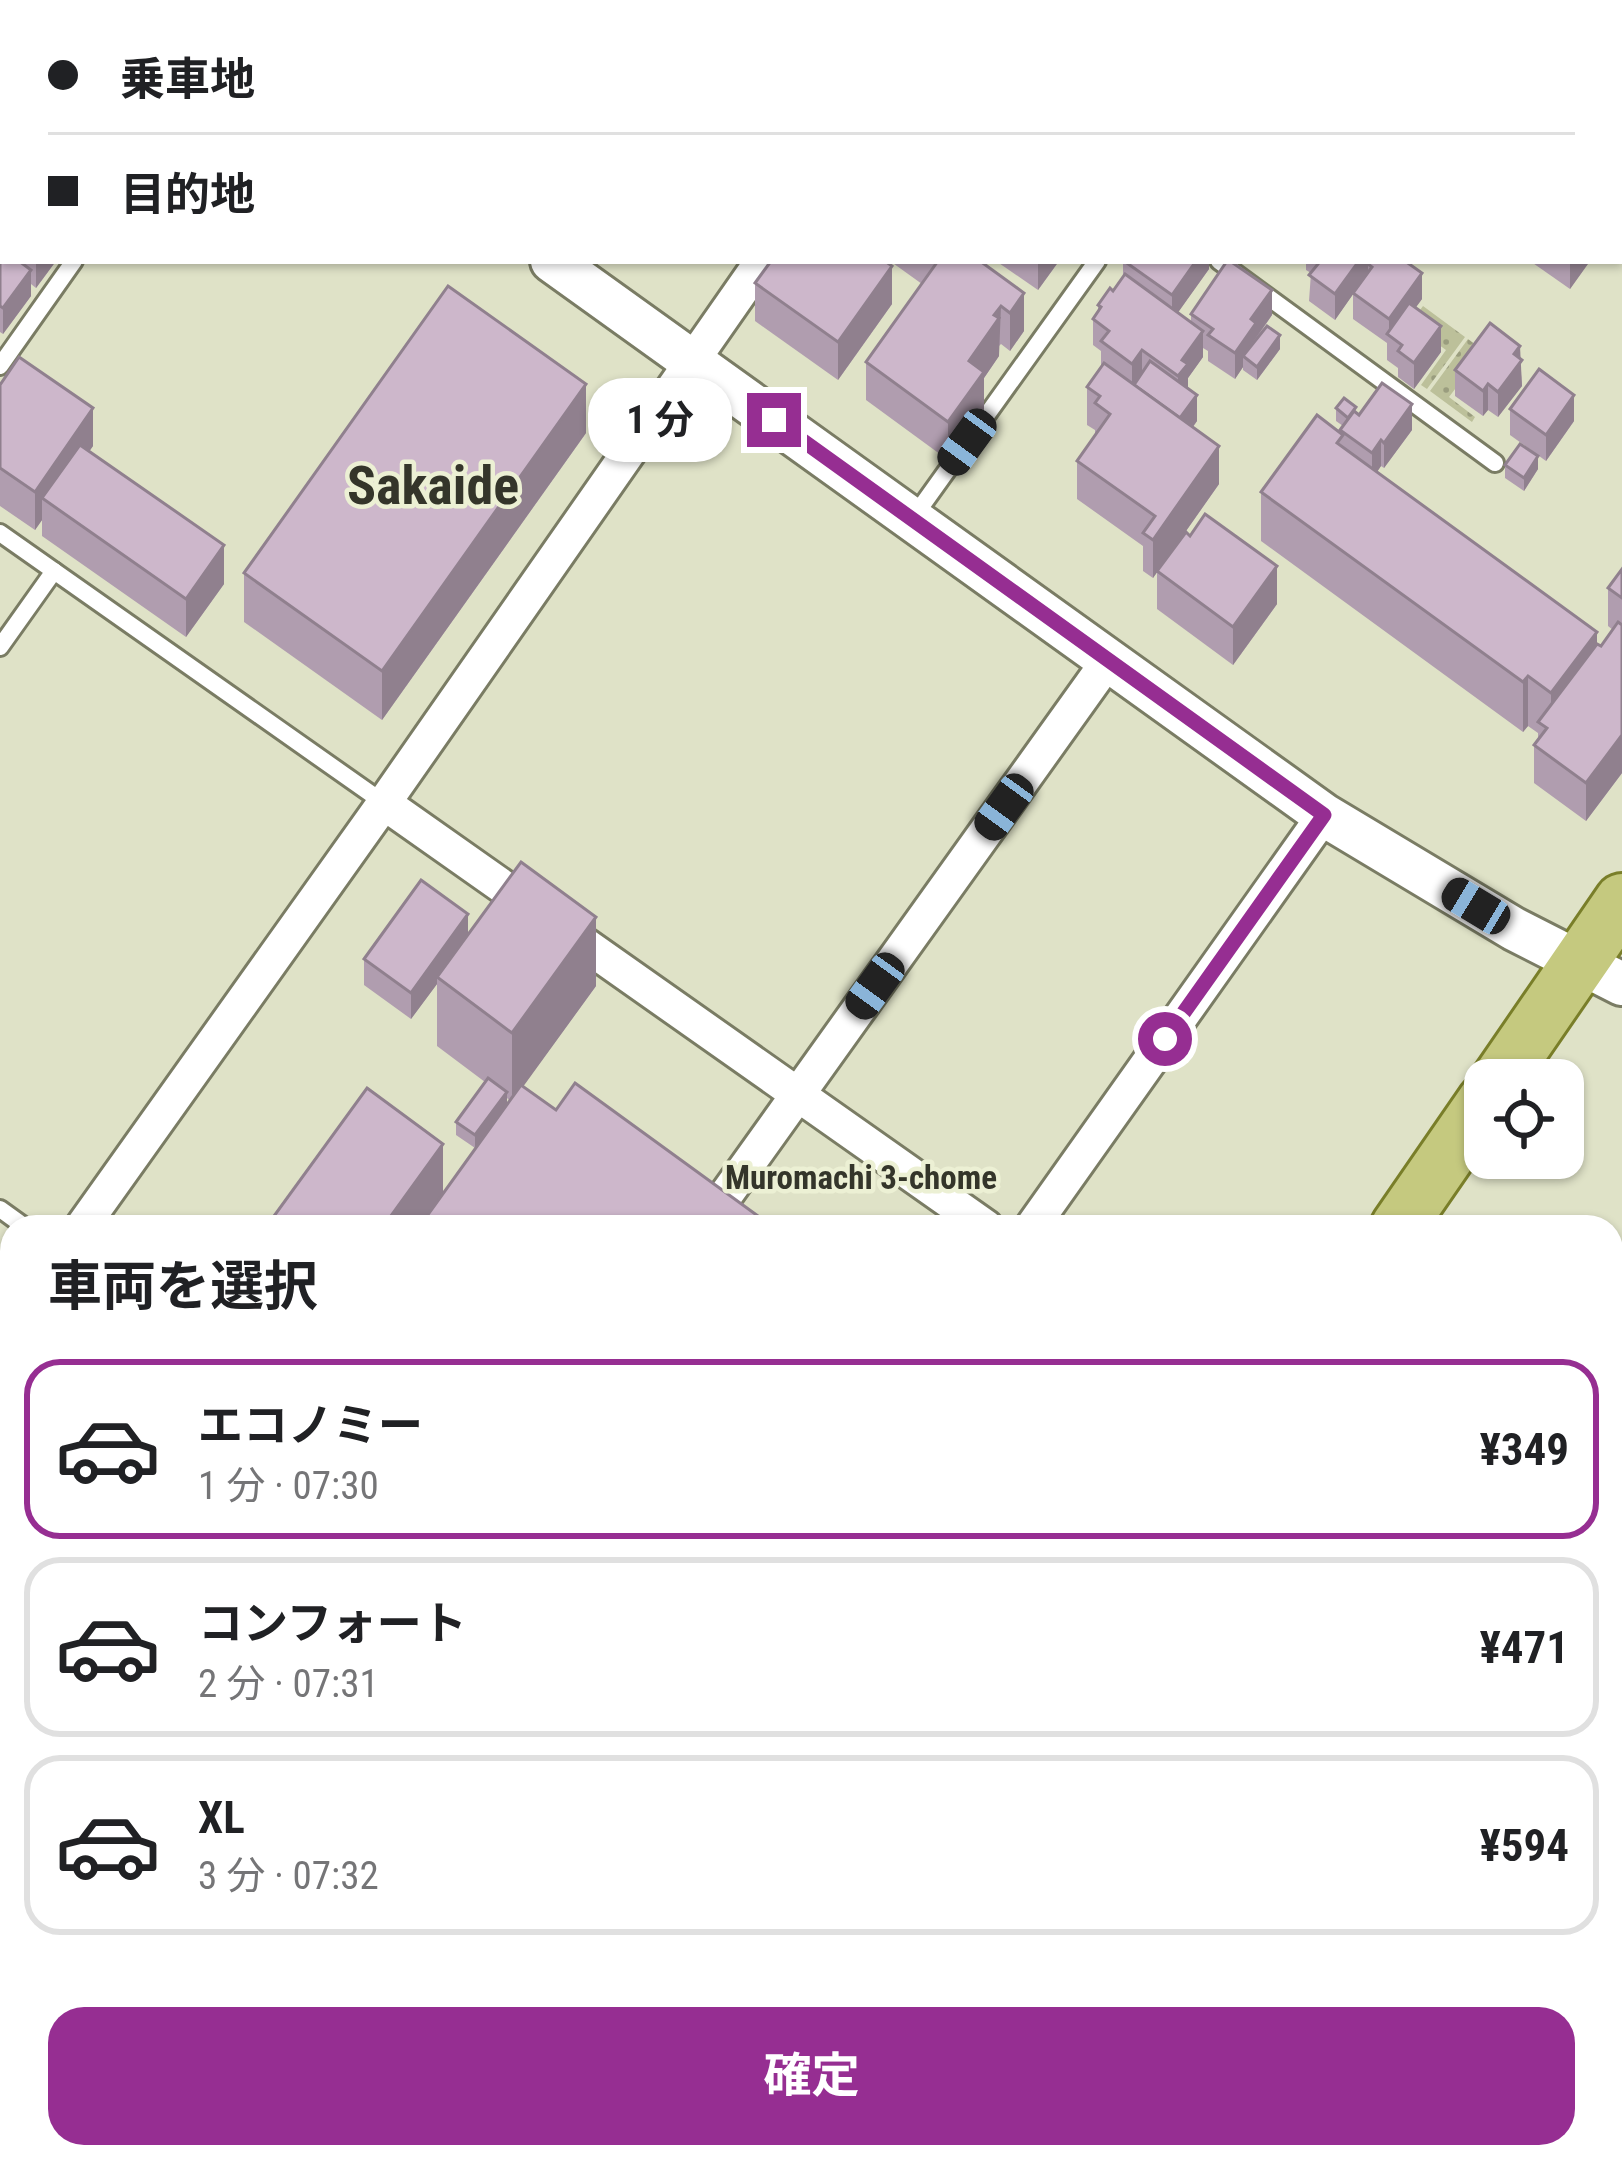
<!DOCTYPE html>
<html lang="ja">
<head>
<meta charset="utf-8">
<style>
	:root { --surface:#fff; --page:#f6f6f6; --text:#202124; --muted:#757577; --line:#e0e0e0; --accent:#962e92 }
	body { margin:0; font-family:"Roboto Condensed","Noto Sans JP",sans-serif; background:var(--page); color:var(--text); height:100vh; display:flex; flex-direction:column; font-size:45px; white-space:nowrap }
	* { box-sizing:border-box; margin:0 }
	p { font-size:39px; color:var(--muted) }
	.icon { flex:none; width:66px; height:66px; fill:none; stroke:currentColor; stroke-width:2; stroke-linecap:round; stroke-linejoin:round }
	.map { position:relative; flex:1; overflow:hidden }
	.details { position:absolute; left:0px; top:1215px; width:1623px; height:954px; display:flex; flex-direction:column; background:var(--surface); border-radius:36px 36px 0 0; box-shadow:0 3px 9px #0004 }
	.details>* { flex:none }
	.top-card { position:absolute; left:0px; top:0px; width:1623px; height:264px; box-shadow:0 3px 9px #0004; display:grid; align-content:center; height:264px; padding:0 48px; background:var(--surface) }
	.controls { position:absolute; left:1464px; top:1059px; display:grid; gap:24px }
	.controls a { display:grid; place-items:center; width:120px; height:120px; border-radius:24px; background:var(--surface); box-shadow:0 3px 9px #0004; font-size:60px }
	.end { position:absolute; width:54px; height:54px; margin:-27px; border:15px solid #962e92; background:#fff; box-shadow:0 0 0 6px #fff }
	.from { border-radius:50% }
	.bubble { position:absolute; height:84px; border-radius:36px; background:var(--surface); box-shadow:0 3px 9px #0004; font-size:39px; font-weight:700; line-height:84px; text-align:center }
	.car { position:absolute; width:36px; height:72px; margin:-36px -18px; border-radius:15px; box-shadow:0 0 9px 3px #0007; background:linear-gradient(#222 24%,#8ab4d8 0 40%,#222 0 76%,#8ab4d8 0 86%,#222 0) }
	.top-card b { display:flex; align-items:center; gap:42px; height:114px; font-size:45px }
	.top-card b+b { border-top:3px solid var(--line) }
	.top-card i { width:30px; height:30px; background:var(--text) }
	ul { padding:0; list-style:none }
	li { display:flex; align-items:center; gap:36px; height:180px; margin:0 24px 18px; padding:0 24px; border:6px solid var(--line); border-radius:36px }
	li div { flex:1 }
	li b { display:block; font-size:45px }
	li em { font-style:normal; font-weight:700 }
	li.current { border-color:var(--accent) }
	li>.icon { width:108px; height:108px; stroke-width:1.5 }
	h2 { padding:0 48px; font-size:54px; line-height:144px }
	.cta { display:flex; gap:24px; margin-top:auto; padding:24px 48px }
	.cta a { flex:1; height:138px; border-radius:36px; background:var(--accent); color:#fff; font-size:48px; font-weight:700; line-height:138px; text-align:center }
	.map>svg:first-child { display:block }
	.grass { fill:url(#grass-dots) }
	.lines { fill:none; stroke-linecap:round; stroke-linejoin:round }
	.service-casing { stroke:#7a7c64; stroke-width:22 }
	.minor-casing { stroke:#7a7c64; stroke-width:39 }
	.tertiary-casing { stroke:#7a7c64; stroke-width:48 }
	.primary-casing { stroke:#797e29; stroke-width:60 }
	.service { stroke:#fff; stroke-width:16 }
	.minor { stroke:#fff; stroke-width:33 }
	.tertiary { stroke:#fff; stroke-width:42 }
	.primary { stroke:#c5c97f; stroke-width:54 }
	.wall { fill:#b09daf }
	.shaded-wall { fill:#90808e }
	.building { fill:#cdb7cb; stroke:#90808e; stroke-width:3 }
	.route { stroke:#962e92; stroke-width:15 }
	.labels { text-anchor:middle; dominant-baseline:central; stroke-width:9; stroke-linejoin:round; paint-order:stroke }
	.neighbourhood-label { font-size:33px; font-weight:bold; fill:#34352a; stroke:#ecf0d4 }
	.town-label { font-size:54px; font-weight:bold; fill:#34352a; stroke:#ecf0d4 }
</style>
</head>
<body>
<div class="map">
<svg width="1622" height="2169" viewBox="0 0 1622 2169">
	<defs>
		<pattern id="grass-dots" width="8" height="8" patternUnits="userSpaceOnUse" patternTransform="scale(3)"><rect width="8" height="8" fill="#bcc09a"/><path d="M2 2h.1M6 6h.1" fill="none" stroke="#9a9d7e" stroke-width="1.8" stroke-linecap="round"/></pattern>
	</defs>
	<rect width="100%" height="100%" fill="#dfe2c7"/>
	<g class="grass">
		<polygon points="1423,306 1465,337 1427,389 1421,385 1446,350 1410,324"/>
		<polygon points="1468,339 1484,351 1449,397 1475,417 1472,422 1430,391"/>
	</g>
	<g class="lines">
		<g class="service-casing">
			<g id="service">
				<polyline points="1312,0 1316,3"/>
				<polyline points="1282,3 1284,0"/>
				<polyline points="1620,226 1622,227"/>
				<polyline points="1219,261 1495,463"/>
				<polyline points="0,366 74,261"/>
				<polyline points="913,518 1097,261"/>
				<polyline points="0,533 384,803"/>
				<polyline points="0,647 54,571"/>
				<polyline points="0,1209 25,1227"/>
			</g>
		</g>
		<g class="minor-casing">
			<g id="minor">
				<polyline points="941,3 943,0"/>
				<polyline points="384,803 986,1227"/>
				<polyline points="713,1213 1108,661"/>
				<polyline points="82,1227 384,803 762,261"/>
				<polyline points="1032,1227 1324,815"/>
				<polyline points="0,1343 12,1326"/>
				<polyline points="1611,1835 1622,1797"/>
				<polyline points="0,2095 12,2104"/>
				<polyline points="81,2157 98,2169"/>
				<polyline points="227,2157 238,2169"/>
				<polyline points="1514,2169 1517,2157"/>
			</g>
		</g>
		<g class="tertiary-casing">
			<g id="tertiary">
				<polyline points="190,0 194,3"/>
				<polyline points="552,261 1324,815 1514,929 1622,984"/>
				<polyline points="0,1599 12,1607"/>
			</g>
		</g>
		<g class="primary-casing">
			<g id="primary">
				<polyline points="1499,1080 1622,901"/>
				<polyline points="1398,1227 1485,1101"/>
				<polyline points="744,2169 753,2157"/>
			</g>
		</g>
		<use href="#service" class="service"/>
		<use href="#minor" class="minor"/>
		<use href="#tertiary" class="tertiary"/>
		<use href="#primary" class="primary"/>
	</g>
	<g class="wall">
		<polygon points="0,0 3,3 3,88 0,86"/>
		<polygon points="332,0 424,0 422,3 336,3"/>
		<polygon points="982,0 1270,0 1268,3 981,3"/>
		<polygon points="1346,0 1384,0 1381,3 1346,3"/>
		<rect x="1533" y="0" width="81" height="3"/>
		<polygon points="0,121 3,123 3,261 56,261 36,288 31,284 31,296 3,334 0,332"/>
		<polygon points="1622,153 1622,188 1620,186 1620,155"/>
		<polygon points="890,261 980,261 1024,331 1010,351 1001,344 999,346 999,356 984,378 984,410 948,460 866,400 866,362 922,284"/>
		<polygon points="996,261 1059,261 1038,290"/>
		<polygon points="1123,261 1209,261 1209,269 1178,312 1191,322 1191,314 1272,315 1256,339 1280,349 1257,380 1243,370 1243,367 1235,379 1208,361 1208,351 1203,348 1203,357 1188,378 1188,388 1197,421 1193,427 1219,484 1153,578 1143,571 1143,546 1077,499 1077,461 1095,437 1095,430 1087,425 1087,387 1101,367 1101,351 1093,345 1093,319 1098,311 1098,305 1113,291 1123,277"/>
		<polygon points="1306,261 1405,261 1422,299 1415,308 1441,352 1414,389 1398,377 1398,368 1387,360 1387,343 1353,319 1353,294 1335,320 1309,301 1311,273 1306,270"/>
		<polygon points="1530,261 1590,261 1570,289"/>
		<polygon points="755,283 892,304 838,380 755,321"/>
		<polygon points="1520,359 1522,386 1498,417 1488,410 1483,416 1455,396 1455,370"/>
		<polygon points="0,385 93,446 89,451 224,584 186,637 42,536 42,520 35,530 0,506"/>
		<polygon points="1336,408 1412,430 1384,468 1381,466 1377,472 1601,646 1613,630 1608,626 1608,588 1622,569 1622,773 1586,821 1534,783 1534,745 1538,740 1538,733 1528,726 1523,732 1261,541 1261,492 1340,432 1343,426 1336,421"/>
		<polygon points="1510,409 1574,421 1546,461 1510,435"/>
		<polygon points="586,433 382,720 244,622 244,573"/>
		<polygon points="1505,465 1538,469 1524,491 1505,478"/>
		<polygon points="1190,536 1277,604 1233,665 1157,609 1157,571"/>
		<polygon points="468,935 596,986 523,1086 556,1110 443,1193 510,1101 507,1098 475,1148 456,1135 456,1122 485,1082 437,1046 437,984 411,1019 364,985 364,959"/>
	</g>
	<g class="shaded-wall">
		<polygon points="393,0 424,0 422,3 393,3"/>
		<polygon points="711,0 746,0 744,3 709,3"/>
		<polygon points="37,261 56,261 36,288 36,262"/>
		<polygon points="1041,261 1059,261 1038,290 1038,264"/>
		<polygon points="1196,261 1209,261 1209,269 1172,321 1172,295"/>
		<polygon points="1359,261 1375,261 1368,264 1368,273 1335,320 1335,294"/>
		<polygon points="1570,261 1590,261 1570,289"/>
		<polygon points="892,266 892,304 838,380 838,342"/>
		<polygon points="31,270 31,296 3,334 3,308"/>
		<polygon points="1422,273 1422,299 1393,339 1389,336 1389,319"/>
		<polygon points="1272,290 1272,315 1243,356 1243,367 1235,379 1235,353 1251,319"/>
		<polygon points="1024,293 1024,331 1010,351 1010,313"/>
		<polygon points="1001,306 999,356 984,378 984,410 948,460 948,422 969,361"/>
		<polygon points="1441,326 1441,352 1414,389 1414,363"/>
		<polygon points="1203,331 1203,357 1188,378 1188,389 1178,402 1178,376 1182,360"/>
		<polygon points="1280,335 1280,349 1257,380 1257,367"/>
		<polygon points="1520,346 1522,386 1498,417 1498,392 1514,354"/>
		<polygon points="1142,350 1142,376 1132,390 1132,364"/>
		<polygon points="586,384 586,433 382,720 382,671"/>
		<polygon points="1488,384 1488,410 1483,416 1483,391"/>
		<polygon points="1197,395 1197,421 1177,448 1177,422"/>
		<polygon points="1574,395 1574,421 1546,461 1546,435"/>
		<polygon points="1412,404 1412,430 1384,468 1384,443"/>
		<polygon points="93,408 93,446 52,506 42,498 42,520 35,530 35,492"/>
		<polygon points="1381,440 1381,466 1372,479 1372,453"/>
		<polygon points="1219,446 1219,484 1153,578 1153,540"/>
		<polygon points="1538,456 1538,469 1524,491 1524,478"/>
		<polygon points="224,545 224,584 186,637 186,599"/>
		<polygon points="1277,566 1277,604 1233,665 1233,627"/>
		<polygon points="1597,632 1597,681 1551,743 1551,693"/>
		<polygon points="1528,676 1528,726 1523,732 1523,682"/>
		<polygon points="1622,735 1622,773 1586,821 1586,783"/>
		<polygon points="468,914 468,940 437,977 437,984 411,1019 411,993"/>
		<polygon points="596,917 596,986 512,1102 512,1033"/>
		<polygon points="507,1092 507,1105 475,1148 475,1135"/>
		<polygon points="443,1144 443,1213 433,1227 383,1227"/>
	</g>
	<g class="building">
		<polygon points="0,0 142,0 146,3 3,3 3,39 0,36"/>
		<polygon points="560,0 711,0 709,3 558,3"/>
		<polygon points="767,0 850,0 854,3 771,3"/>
		<polygon points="982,0 1108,0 1106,3 984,3"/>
		<polygon points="1137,0 1233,0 1231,3 1140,3"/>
		<polygon points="1397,0 1460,0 1458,3 1394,3"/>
		<polygon points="1546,0 1579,0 1577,3 1550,3"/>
		<polygon points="0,121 3,123 3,161 0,159"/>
		<polygon points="0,186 3,188 3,237 0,235"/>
		<polygon points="0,247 3,249 3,261 19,261 31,270 3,308 0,306"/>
		<polygon points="771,261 885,261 892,266 838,342 755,283"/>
		<polygon points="938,261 980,261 1024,293 1010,313 1001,306 994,315 999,318 969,361 984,372 948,422 866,362"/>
		<polygon points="1124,261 1196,261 1172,295"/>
		<polygon points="1227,261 1230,261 1272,290 1251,319 1256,323 1235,353 1208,335 1213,329 1191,314"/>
		<polygon points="1314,261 1359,261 1335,294 1309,275 1318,264"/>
		<polygon points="1371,261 1405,261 1422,273 1389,319 1353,293 1372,267 1368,264"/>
		<polygon points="1125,274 1203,331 1182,360 1188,364 1178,376 1142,350 1132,364 1101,341 1109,331 1093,319 1101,307 1098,305 1110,288 1113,291"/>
		<polygon points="448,286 586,384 382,671 244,573"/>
		<polygon points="1409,303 1441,326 1414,363 1398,351 1402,345 1387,334"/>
		<polygon points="1490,323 1520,346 1514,354 1522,360 1498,392 1488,384 1483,391 1455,370"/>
		<polygon points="1267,326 1280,335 1257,367 1243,356"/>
		<polygon points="19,357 93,408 35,492 0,468 0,385"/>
		<polygon points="1150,361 1197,395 1180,418 1134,385"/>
		<polygon points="1104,363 1219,446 1153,540 1143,533 1155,516 1077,461 1110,414 1095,403 1100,396 1087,387"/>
		<polygon points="1539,369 1574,395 1546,435 1510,409"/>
		<polygon points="1382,383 1412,404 1384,443 1381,440 1372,453 1340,430 1354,411 1359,415"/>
		<polygon points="1344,398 1356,407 1348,418 1336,408"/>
		<polygon points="1317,415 1343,435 1337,443 1597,632 1551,693 1528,676 1523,682 1261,492"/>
		<polygon points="1520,444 1538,456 1524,478 1505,465"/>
		<polygon points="80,445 224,545 186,599 42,498"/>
		<polygon points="1205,514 1277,566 1233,627 1157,571 1186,532 1190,536"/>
		<polygon points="1622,569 1622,598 1608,588"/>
		<polygon points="1618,622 1622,625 1622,735 1586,783 1534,745 1547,728 1538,722 1597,644 1601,646"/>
		<polygon points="521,862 596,917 512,1033 437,977"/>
		<polygon points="421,880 468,914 411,993 364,959"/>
		<polygon points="488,1078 507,1092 475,1135 456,1122"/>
		<polygon points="575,1083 773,1227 419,1227 521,1085 556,1110"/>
		<polygon points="367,1088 443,1144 383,1227 266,1227"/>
	</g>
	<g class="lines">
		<polyline class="route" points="774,420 1324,815 1165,1039"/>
	</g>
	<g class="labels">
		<g class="neighbourhood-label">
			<text x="861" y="1177">Muromachi 3-chome</text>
		</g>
		<g class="town-label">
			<text x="433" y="485">Sakaide</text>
		</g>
	</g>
</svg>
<div class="controls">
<a><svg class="icon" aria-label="locate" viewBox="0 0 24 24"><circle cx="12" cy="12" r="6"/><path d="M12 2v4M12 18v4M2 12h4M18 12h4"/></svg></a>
</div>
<i class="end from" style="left:1165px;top:1039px"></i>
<i class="end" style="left:774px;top:420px"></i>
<div class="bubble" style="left:588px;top:378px;width:144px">1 分</div>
<i class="car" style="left:967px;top:442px;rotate:216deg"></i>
<i class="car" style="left:1004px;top:807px;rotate:216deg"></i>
<i class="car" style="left:1476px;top:906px;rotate:301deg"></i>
<i class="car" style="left:875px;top:986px;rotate:216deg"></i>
<div class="top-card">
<b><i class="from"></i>乗車地</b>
<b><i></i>目的地</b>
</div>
<section class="details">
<h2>車両を選択</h2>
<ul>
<li class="current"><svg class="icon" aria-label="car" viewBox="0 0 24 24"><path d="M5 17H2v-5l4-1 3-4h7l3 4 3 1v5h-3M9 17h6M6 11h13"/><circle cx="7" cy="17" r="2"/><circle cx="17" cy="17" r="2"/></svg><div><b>エコノミー</b><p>1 分 · 07:30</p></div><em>¥349</em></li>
<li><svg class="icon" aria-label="car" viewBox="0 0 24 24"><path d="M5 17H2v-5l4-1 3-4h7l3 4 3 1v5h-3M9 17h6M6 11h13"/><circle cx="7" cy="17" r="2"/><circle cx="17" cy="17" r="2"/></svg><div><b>コンフォート</b><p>2 分 · 07:31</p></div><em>¥471</em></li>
<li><svg class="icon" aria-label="car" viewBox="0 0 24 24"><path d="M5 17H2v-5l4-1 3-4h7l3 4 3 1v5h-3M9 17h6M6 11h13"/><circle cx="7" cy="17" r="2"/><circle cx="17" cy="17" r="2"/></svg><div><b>XL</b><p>3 分 · 07:32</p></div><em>¥594</em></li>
</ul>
<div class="cta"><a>確定</a></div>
</section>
</div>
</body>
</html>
